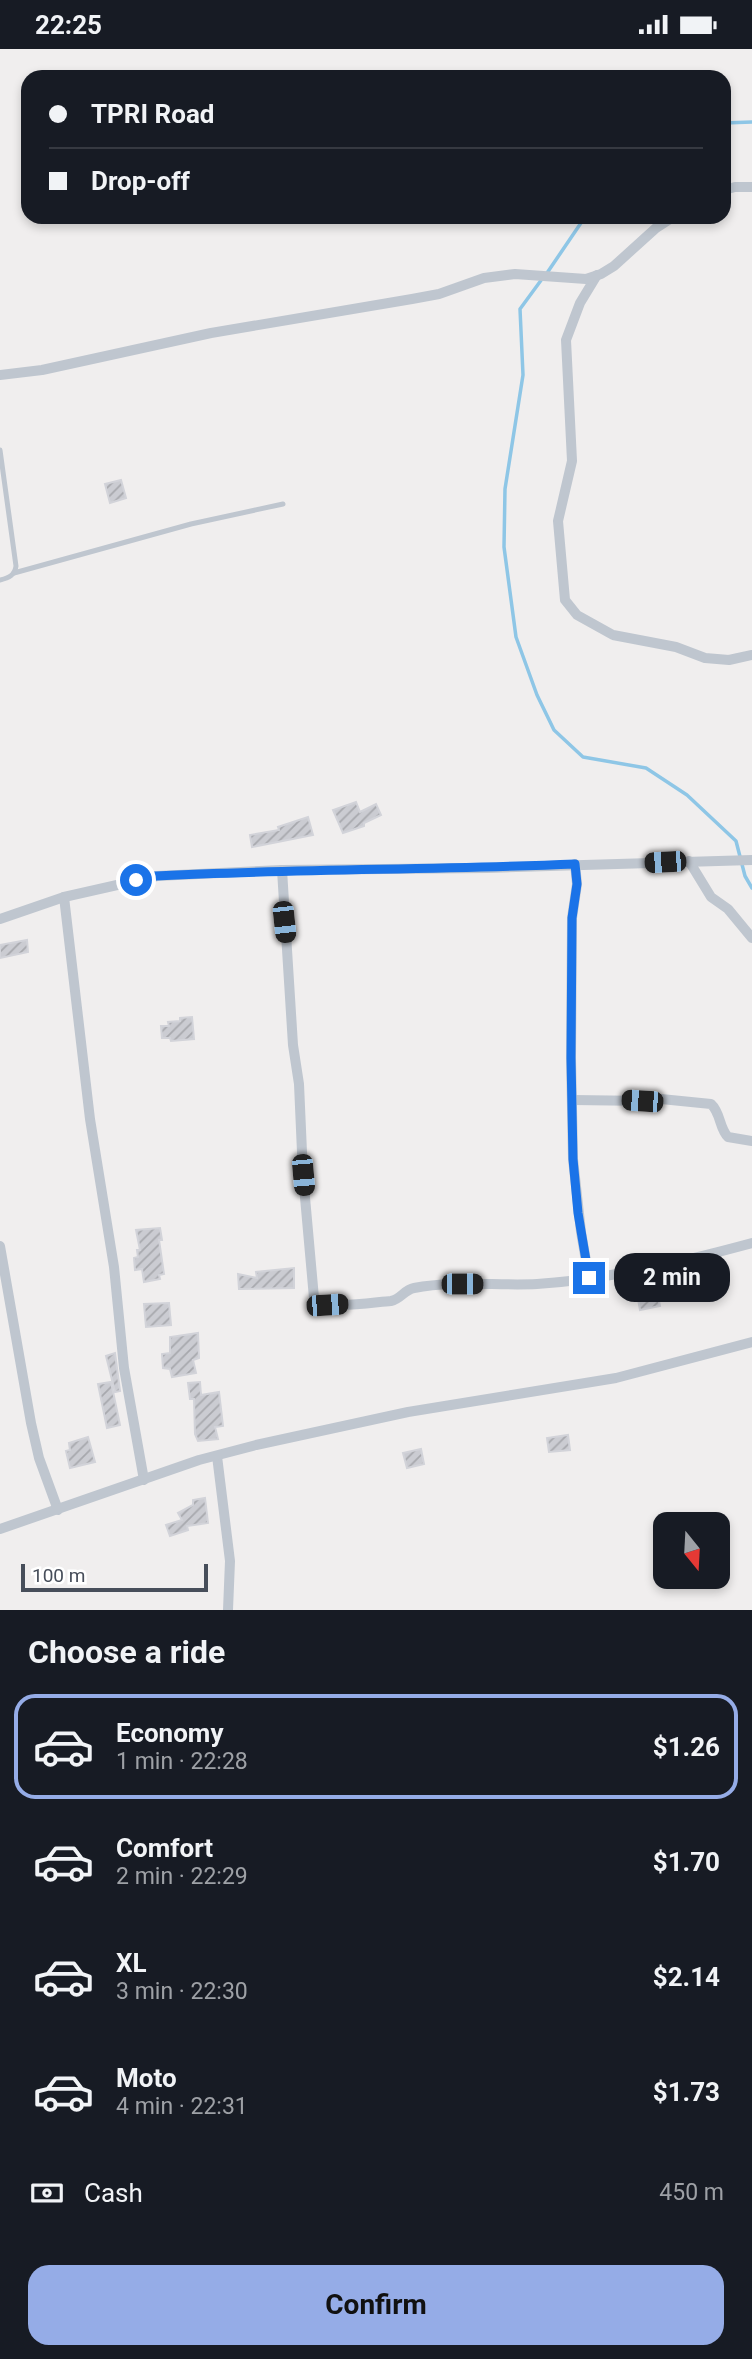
<!DOCTYPE html>
<html lang="en">
<head>
<meta charset="utf-8">
<style>
	:root { --surface:#171b24; --page:#242831; --text:#f1f3f6; --muted:#9ea1a6; --line:#363941; --accent:#95ace7 }
	body { margin:0; font-family:Roboto,sans-serif; background:var(--page); color:var(--text); height:100vh; display:flex; flex-direction:column; font-size:26px; white-space:nowrap }
	* { box-sizing:border-box; margin:0 }
	p { font-size:23px; color:var(--muted) }
	.icon { flex:none; width:38px; height:38px; fill:none; stroke:currentColor; stroke-width:2; stroke-linecap:round; stroke-linejoin:round }
	.map { position:relative; height:1561px; overflow:hidden }
	.drawer { display:flex; flex-direction:column; background:var(--surface); flex:1 }
	.drawer>* { flex:none }
	.top-card { position:absolute; left:21px; top:21px; width:710px; height:154px; border-radius:21px; box-shadow:0 4px 10px #0003; display:grid; align-content:center; height:154px; padding:0 28px; background:var(--surface) }
	.needle { width:46px; rotate:162deg }
	.tools { position:absolute; left:653px; top:1463px; display:grid; gap:14px }
	.tools a { display:grid; place-items:center; width:77px; height:77px; border-radius:14px; background:var(--surface); box-shadow:0 4px 10px #0003; font-size:35px }
	.scale { position:absolute; left:21px; bottom:18px; width:187px; box-sizing:border-box; padding-left:7px; border:4px solid #474e5a; border-top:0; font-size:19px; line-height:24px; white-space:nowrap; color:#474e5a; -webkit-text-stroke:5px #fff; paint-order:stroke }
	.end { position:absolute; width:32px; height:32px; margin:-16px; border:9px solid #1a73e8; background:#fff; box-shadow:0 0 0 4px #fff }
	.from { border-radius:50% }
	.bubble { position:absolute; height:49px; border-radius:21px; background:var(--surface); box-shadow:0 4px 10px #0003; font-size:23px; font-weight:700; line-height:49px; text-align:center }
	.car { position:absolute; width:21px; height:42px; margin:-21px -10px; border-radius:9px; box-shadow:0 0 5px 2px #0007; background:linear-gradient(#222 24%,#8ab4d8 0 40%,#222 0 76%,#8ab4d8 0 86%,#222 0) }
	.top-card b { display:flex; align-items:center; gap:24px; height:66px; font-size:26px }
	.top-card b+b { border-top:2px solid var(--line) }
	.top-card i { width:18px; height:18px; background:var(--text) }
	ul { padding:0; list-style:none }
	li { display:flex; align-items:center; gap:21px; height:105px; margin:0 14px 10px; padding:0 14px; border:4px solid transparent; border-radius:21px }
	li div { flex:1 }
	li b { display:block; font-size:26px }
	li em { font-style:normal; font-weight:700 }
	li.current { border-color:var(--accent) }
	li>.icon { width:63px; height:63px; stroke-width:1.5 }
	h2 { padding:0 28px; font-size:32px; line-height:84px }
	.pay { display:flex; align-items:center; gap:18px; height:77px; padding:0 28px; font-size:26px }
	.pay p { margin-inline-start:auto }
	.cta { display:flex; gap:14px; margin-top:auto; padding:14px 28px }
	.cta a { flex:1; height:80px; border-radius:21px; background:var(--accent); color:#111; font-size:28px; font-weight:700; line-height:80px; text-align:center }
	.status { display:flex; justify-content:space-between; align-items:center; height:49px; padding:0 35px; background:var(--surface); direction:ltr }
	.status svg { height:19px; fill:currentColor }
	.map>svg:first-child { display:block }
	.lines { fill:none; stroke-linecap:round; stroke-linejoin:round }
	.stream { stroke:#8ec6e6; stroke-width:3.5 }
	.building { fill:url(#building-hatch); stroke:#d2d3d9; stroke-width:2 }
	.service { stroke:#bfc6cf; stroke-width:5 }
	.minor { stroke:#bfc6cf; stroke-width:10 }
	.route { stroke:#1a73e8; stroke-width:9 }
</style>
</head>
<body>
<div class="status"><b>22:25</b><svg viewBox="0 0 49 12"><path d="M0 12V9h3v3zM5 12V6h3v6zM10 12V3h3v9zM15 12V0h3v12zM26 1h20v11H26zM47 4h2v5h-2z"/></svg></div>
<div class="map">
<svg width="752" height="1561" viewBox="0 0 752 1561">
	<defs>
		<pattern id="building-hatch" width="6" height="6" patternUnits="userSpaceOnUse" patternTransform="scale(1.75)"><rect width="6" height="6" fill="#cbccd2"/><path d="M-1 1l2-2M0 6l6-6M5 7l2-2" fill="none" stroke="#a7a8ad"/></pattern>
	</defs>
	<rect width="100%" height="100%" fill="#f0eeee"/>
	<g class="lines">
		<g class="stream">
			<polyline points="724,74 752,73"/>
			<polyline points="547,224 585,168"/>
			<polyline points="542,230 520,260 523,326 505,440 504,498 516,588 537,646 554,681 583,708 646,719 687,746 736,792 745,827 752,839"/>
		</g>
	</g>
	<g class="building">
		<polygon points="121,431 126,449 110,454 105,435"/>
		<polygon points="356,753 360,763 376,755 381,766 364,774 364,777 343,784 333,761"/>
		<polygon points="308,768 313,786 252,798 250,786 279,781 278,778"/>
		<polygon points="27,891 28,903 0,909 0,896"/>
		<polygon points="192,968 194,990 171,992 170,989 162,989 161,977 169,977 168,973 180,972 180,969"/>
		<polygon points="160,1179 162,1191 159,1191 164,1225 159,1226 160,1230 144,1233 142,1220 135,1221 134,1209 138,1208 137,1201 140,1201 136,1181"/>
		<polygon points="294,1219 294,1239 239,1240 238,1225 257,1229 256,1223"/>
		<polygon points="657,1241 660,1257 640,1261 637,1245"/>
		<polygon points="169,1254 171,1276 146,1278 144,1255"/>
		<polygon points="198,1284 199,1309 193,1311 196,1324 172,1328 170,1320 163,1319 162,1305 170,1304 170,1288"/>
		<polygon points="115,1304 120,1342 115,1343 106,1307"/>
		<polygon points="111,1333 120,1376 107,1379 98,1335"/>
		<polygon points="200,1333 201,1346 219,1343 223,1377 215,1378 218,1390 198,1392 195,1385 194,1350 190,1350 188,1334"/>
		<polygon points="568,1386 570,1401 549,1403 547,1389"/>
		<polygon points="88,1388 95,1413 70,1419 66,1402 70,1401 69,1394"/>
		<polygon points="421,1400 424,1415 407,1419 403,1404"/>
		<polygon points="205,1449 208,1474 187,1477 188,1481 170,1487 166,1476 182,1471 178,1464 193,1456 193,1451"/>
	</g>
	<g class="lines">
		<g class="service">
			<path d="M 0,401 L 16,517 C 15,526 9,529 0,531"/>
			<polyline points="14,524 191,475 283,455"/>
		</g>
		<g class="minor">
			<polyline points="724,141 735,138 752,138"/>
			<polyline points="597,226 580,254 566,291 572,412 558,472 565,551 577,566 613,586 676,598 705,609 729,611 752,606"/>
			<polyline points="0,326 42,321 211,284 412,250 439,245 484,229 515,225 586,230 601,225 614,217 656,179 673,168"/>
			<polyline points="689,812 711,848 728,860 752,889"/>
			<polyline points="575,815 577,835 572,869 571,1009 573,1110 581,1183 589,1229"/>
			<path d="M 282,821 L 293,996 L 299,1035 L 303,1126 L 314,1249 C 324,1262 374,1253 391,1252 C 401,1250 404,1241 414,1239 C 454,1231 496,1237 537,1235 C 609,1230 682,1213 752,1194"/>
			<polyline points="64,848 90,1070 114,1218 124,1319 144,1431"/>
			<polyline points="0,870 64,848 157,827 282,821 487,819 752,811"/>
			<path d="M 573,1051 L 647,1052 L 661,1050 L 711,1055 C 721,1064 719,1079 728,1088 L 752,1092"/>
			<polyline points="0,1197 31,1374 39,1409 58,1461"/>
			<polyline points="217,1407 230,1512 228,1561"/>
			<polyline points="0,1480 199,1411 256,1396 408,1363 616,1329 752,1293"/>
		</g>
	</g>
	<g class="lines">
		<path class="route" d="M 136,831 L 156,827 C 296,820 436,821 575,815 L 577,835 L 572,869 L 571,1009 L 573,1110 L 578,1164 L 589,1229"/>
	</g>
</svg>
<div class="tools">
<a><svg class="needle" viewBox="-14 -14 28 28"><path d="M0-13l5 13h-10z" fill="#e53935"/><path d="M0 13l5-13h-10z" fill="#9ea1a6"/></svg></a>
</div>
<div class="scale">100 m</div>
<i class="end from" style="left:136px;top:831px"></i>
<i class="end" style="left:589px;top:1229px"></i>
<div class="bubble" style="left:614px;top:1204px;width:116px">2 min</div>
<i class="car" style="left:665px;top:813px;rotate:267deg"></i>
<i class="car" style="left:284px;top:873px;rotate:174deg"></i>
<i class="car" style="left:642px;top:1052px;rotate:274deg"></i>
<i class="car" style="left:303px;top:1126px;rotate:175deg"></i>
<i class="car" style="left:462px;top:1235px;rotate:90deg"></i>
<i class="car" style="left:327px;top:1256px;rotate:86deg"></i>
<div class="top-card">
<b><i class="from"></i>TPRI Road</b>
<b><i></i>Drop-off</b>
</div>
</div>
<section class="drawer">
<h2>Choose a ride</h2>
<ul>
<li class="current"><svg class="icon" aria-label="car" viewBox="0 0 24 24"><path d="M5 17H2v-5l4-1 3-4h7l3 4 3 1v5h-3M9 17h6M6 11h13"/><circle cx="7" cy="17" r="2"/><circle cx="17" cy="17" r="2"/></svg><div><b>Economy</b><p>1 min · 22:28</p></div><em>$1.26</em></li>
<li><svg class="icon" aria-label="car" viewBox="0 0 24 24"><path d="M5 17H2v-5l4-1 3-4h7l3 4 3 1v5h-3M9 17h6M6 11h13"/><circle cx="7" cy="17" r="2"/><circle cx="17" cy="17" r="2"/></svg><div><b>Comfort</b><p>2 min · 22:29</p></div><em>$1.70</em></li>
<li><svg class="icon" aria-label="car" viewBox="0 0 24 24"><path d="M5 17H2v-5l4-1 3-4h7l3 4 3 1v5h-3M9 17h6M6 11h13"/><circle cx="7" cy="17" r="2"/><circle cx="17" cy="17" r="2"/></svg><div><b>XL</b><p>3 min · 22:30</p></div><em>$2.14</em></li>
<li><svg class="icon" aria-label="car" viewBox="0 0 24 24"><path d="M5 17H2v-5l4-1 3-4h7l3 4 3 1v5h-3M9 17h6M6 11h13"/><circle cx="7" cy="17" r="2"/><circle cx="17" cy="17" r="2"/></svg><div><b>Moto</b><p>4 min · 22:31</p></div><em>$1.73</em></li>
</ul>
<div class="pay"><svg class="icon" aria-label="cash" viewBox="0 0 24 24"><path d="M3 7h18v10H3z"/><circle cx="12" cy="12" r="2"/></svg>Cash<p>450 m</p></div>
<div class="cta"><a>Confirm</a></div>
</section>
</body>
</html>
